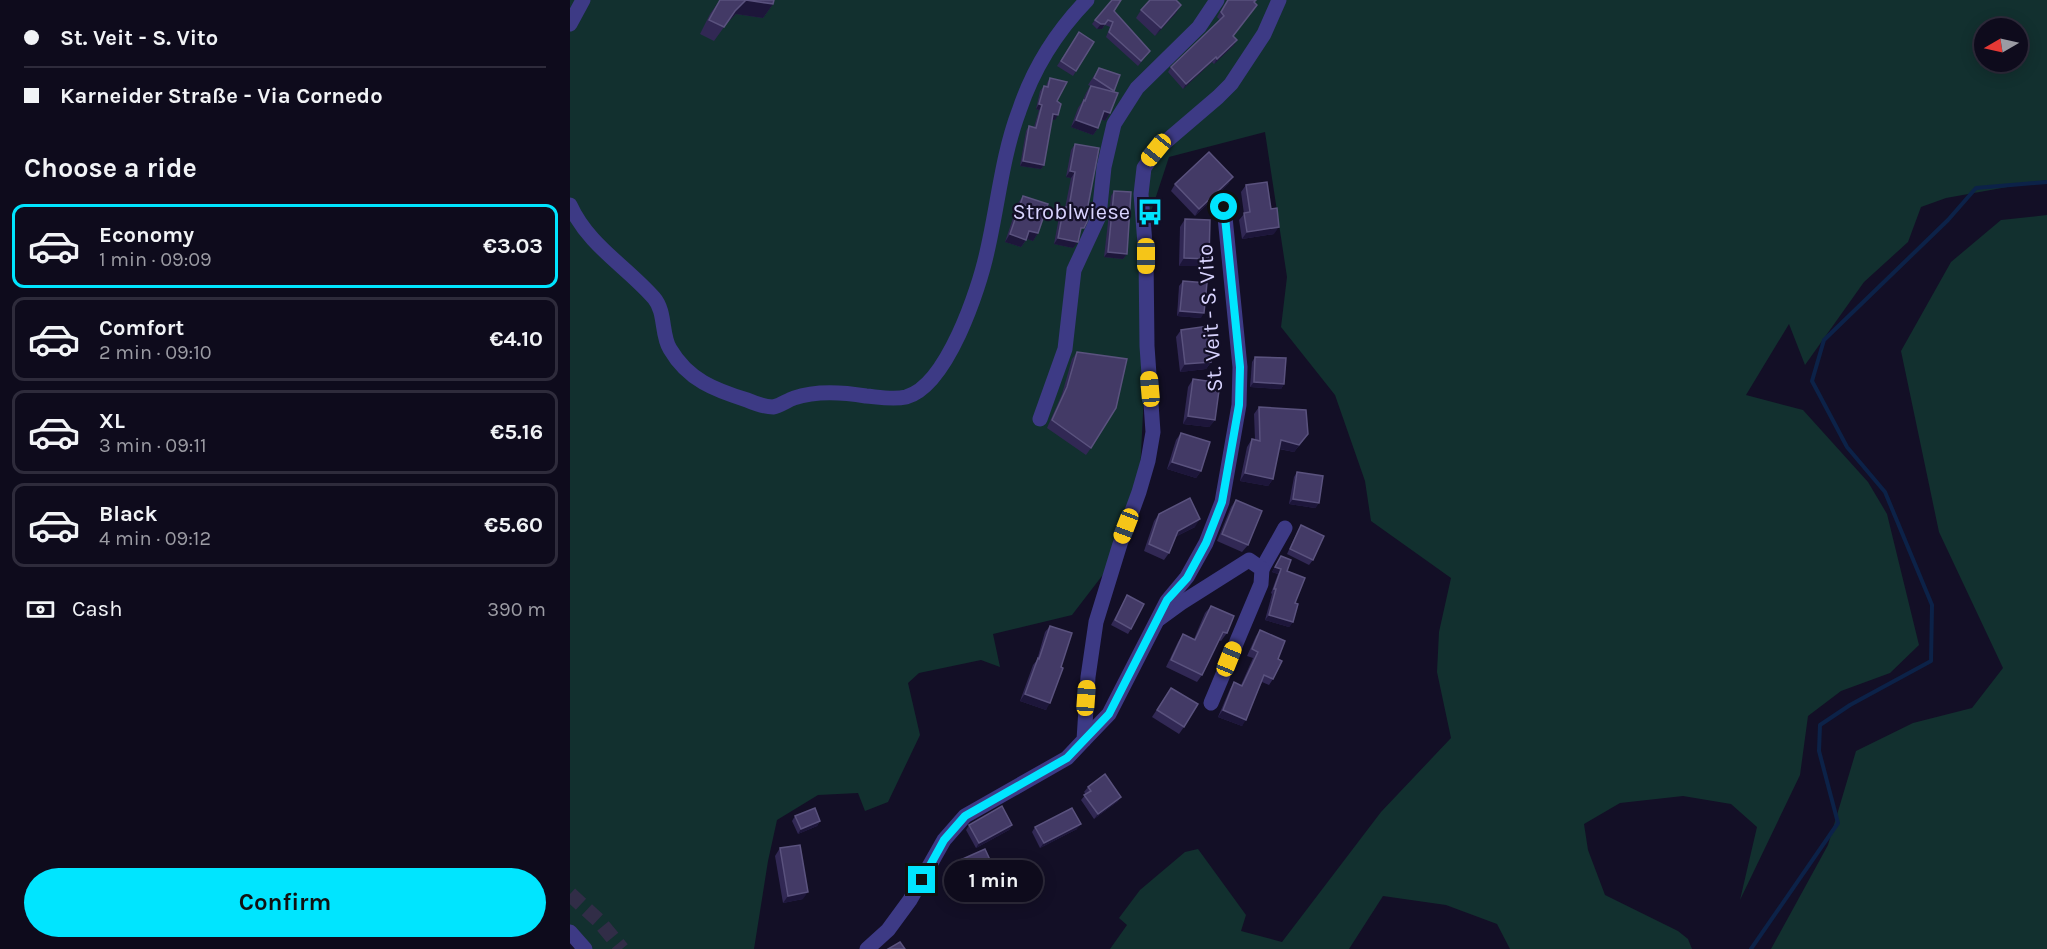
<!DOCTYPE html>
<html lang="en">
<head>
<meta charset="utf-8">
<style>
	:root { --surface:#0e0b1c; --page:#1c1929; --text:#f1f3f6; --muted:#9b9ba3; --line:#2e2b3b; --accent:#00e5ff }
	body { margin:0; font-family:Karla,sans-serif; background:var(--page); color:var(--text); height:100vh; display:flex; flex-direction:column; font-size:22px; white-space:nowrap }
	* { box-sizing:border-box; margin:0 }
	p { font-size:20px; color:var(--muted) }
	.icon { flex:none; width:33px; height:33px; fill:none; stroke:currentColor; stroke-width:2; stroke-linecap:round; stroke-linejoin:round }
	.map { position:relative; flex:1; overflow:hidden }
	.panel { display:flex; flex-direction:column; background:var(--surface); width:570px }
	.panel>* { flex:none }
	.banner { display:grid; align-content:center; height:132px; padding:0 24px; background:var(--surface) }
	.needle { width:39px; rotate:261deg }
	.controls { position:absolute; left:1404px; top:18px; display:grid; gap:12px }
	.controls a { display:grid; place-items:center; width:54px; height:54px; border-radius:50%; background:var(--surface); box-shadow:0 3px 15px #0003,0 0 0 2px var(--line); font-size:30px }
	.end { position:absolute; width:27px; height:27px; margin:-14px; border:8px solid #00e5ff; background:#111; box-shadow:0 0 0 3px #111 }
	.from { border-radius:50% }
	.bubble { position:absolute; height:42px; border-radius:21px; background:var(--surface); box-shadow:0 3px 15px #0003,0 0 0 2px var(--line); font-size:20px; font-weight:700; line-height:42px; text-align:center }
	.car { position:absolute; width:18px; height:36px; margin:-18px -9px; border-radius:8px; box-shadow:0 0 4px 2px #0007; background:linear-gradient(#f5c518 24%,#345 0 40%,#f5c518 0 76%,#345 0 86%,#f5c518 0) }
	.banner b { display:flex; align-items:center; gap:21px; height:57px; font-size:22px }
	.banner b+b { border-top:2px solid var(--line) }
	.banner i { width:15px; height:15px; background:var(--text) }
	ul { padding:0; list-style:none }
	li { display:flex; align-items:center; gap:18px; height:84px; margin:0 12px 9px; padding:0 12px; border:3px solid var(--line); border-radius:12px }
	li div { flex:1 }
	li b { display:block; font-size:22px }
	li em { font-style:normal; font-weight:700 }
	li.on { border-color:var(--accent) }
	li>.icon { width:54px; height:54px; stroke-width:1.5 }
	h2 { padding:0 24px; font-size:27px; line-height:72px }
	.pay { display:flex; align-items:center; gap:15px; height:66px; padding:0 24px; font-size:22px }
	.pay p { margin-inline-start:auto }
	.cta { display:flex; gap:12px; margin-top:auto; padding:12px 24px }
	.cta a { flex:1; height:69px; border-radius:36px; background:var(--accent); color:#111; font-size:24px; font-weight:700; line-height:69px; text-align:center }
	main { display:flex; flex:1; min-height:0 }
	.map>svg:first-child { display:block }
	.green { fill:#12302f; fill-rule:evenodd }
	.lines { fill:none; stroke-linecap:round; stroke-linejoin:round }
	.stream { stroke:#0c2248; stroke-width:4 }
	.major-tunnel { stroke:#312d47; stroke-width:15; stroke-dasharray:15 8; stroke-linecap:butt }
	.minor { stroke:#3d3a85; stroke-width:15 }
	.wall { fill:#312854 }
	.shaded-wall { fill:#1d163a }
	.building { fill:#433a66; stroke:#5a527e; stroke-width:1.5 }
	.route { stroke:#00e5ff; stroke-width:8 }
	.labels { text-anchor:middle; dominant-baseline:central; stroke-width:4.5; stroke-linejoin:round; paint-order:stroke }
	.poi-label { font-size:22px; fill:#d9d4ff; stroke:#130f26; text-anchor:end }
	.street-label { font-size:22px; fill:#d9d4ff; stroke:#130f26 }
</style>
</head>
<body>
<main>
<section class="panel">
<div class="banner">
<b><i class="from"></i>St. Veit - S. Vito</b>
<b><i></i>Karneider Straße - Via Cornedo</b>
</div>
<h2>Choose a ride</h2>
<ul>
<li class="on"><svg class="icon" aria-label="car" viewBox="0 0 24 24"><path d="M5 17H2v-5l4-1 3-4h7l3 4 3 1v5h-3M9 17h6M6 11h13"/><circle cx="7" cy="17" r="2"/><circle cx="17" cy="17" r="2"/></svg><div><b>Economy</b><p>1 min · 09:09</p></div><em>€3.03</em></li>
<li><svg class="icon" aria-label="car" viewBox="0 0 24 24"><path d="M5 17H2v-5l4-1 3-4h7l3 4 3 1v5h-3M9 17h6M6 11h13"/><circle cx="7" cy="17" r="2"/><circle cx="17" cy="17" r="2"/></svg><div><b>Comfort</b><p>2 min · 09:10</p></div><em>€4.10</em></li>
<li><svg class="icon" aria-label="car" viewBox="0 0 24 24"><path d="M5 17H2v-5l4-1 3-4h7l3 4 3 1v5h-3M9 17h6M6 11h13"/><circle cx="7" cy="17" r="2"/><circle cx="17" cy="17" r="2"/></svg><div><b>XL</b><p>3 min · 09:11</p></div><em>€5.16</em></li>
<li><svg class="icon" aria-label="car" viewBox="0 0 24 24"><path d="M5 17H2v-5l4-1 3-4h7l3 4 3 1v5h-3M9 17h6M6 11h13"/><circle cx="7" cy="17" r="2"/><circle cx="17" cy="17" r="2"/></svg><div><b>Black</b><p>4 min · 09:12</p></div><em>€5.60</em></li>
</ul>
<div class="pay"><svg class="icon" aria-label="cash" viewBox="0 0 24 24"><path d="M3 7h18v10H3z"/><circle cx="12" cy="12" r="2"/></svg>Cash<p>390 m</p></div>
<div class="cta"><a>Confirm</a></div>
</section>
<div class="map">
<svg width="1477" height="949" viewBox="0 0 1477 949">
	<rect width="100%" height="100%" fill="#130f26"/>
	<g class="green">
		<path d="M 0,0 L 1477,0 L 1477,180 L 1376,198 L 1351,207 L 1338,242 L 1294,282 L 1235,365 L 1219,324 L 1176,395 L 1233,410 L 1298,482 L 1317,514 L 1349,645 L 1320,673 L 1271,691 L 1238,716 L 1230,775 L 1170,900 L 1187,827 L 1161,804 L 1113,796 L 1050,803 L 1014,824 L 1018,850 L 1035,895 L 1108,931 L 1118,939 L 1122,949 L 940,949 L 927,924 L 876,905 L 813,896 L 779,949 L 540,949 L 557,925 L 549,918 L 570,890 L 615,852 L 628,849 L 676,915 L 671,931 L 712,942 L 811,812 L 881,738 L 867,672 L 869,632 L 881,578 L 801,521 L 795,481 L 765,395 L 711,327 L 717,277 L 695,132 L 599,157 L 575,230 L 577,335 L 569,492 L 535,572 L 502,615 L 423,634 L 430,667 L 411,660 L 349,673 L 338,683 L 350,735 L 318,802 L 295,811 L 288,793 L 248,795 L 207,820 L 198,861 L 184,949 L 5,949 L 0,942 ZM 1414,28 L 1448,28 L 1448,62 L 1414,62 Z"/>
		<polygon points="1477,215 1477,949 1201,949 1258,845 1286,751 1343,723 1402,708 1433,668 1369,532 1331,351 1381,262 1431,220"/>
	</g>
	<g class="lines">
		<polyline class="stream" points="1181,949 1268,823 1249,751 1250,725 1280,705 1361,661 1362,605 1315,492 1277,447 1242,381 1254,340 1378,220 1406,188 1477,182"/>
		<polyline class="major-tunnel" points="0,894 28,920 52,949"/>
		<g class="minor">
			<polyline points="0,24 13,0"/>
			<path d="M 0,205 C 18,245 56,266 84,298 C 96,312 91,335 100,349 C 118,380 145,390 177,400 C 184,403 196,407 203,407 C 210,406 218,400 224,398 C 247,390 272,392 296,396 C 308,397 323,400 336,397 C 377,386 409,289 417,252 C 428,205 432,156 449,111 C 463,69 486,32 517,0"/>
			<polyline points="470,419 495,349 504,270 529,216 534,167 544,124 567,88 629,27 647,0"/>
			<polyline points="692,569 715,528"/>
			<polyline points="589,619 611,603 679,560 692,569 691,584 641,703"/>
			<polyline points="514,740 539,714 597,601 617,577 636,543 652,502 669,405 670,367 654,207"/>
			<polyline points="0,932 15,949"/>
			<polyline points="297,949 318,930 340,900 374,840 395,816 497,758 514,740 518,677 526,622 550,544 569,492 578,461 583,432 577,346 576,256 571,194 574,168 586,150 648,97 661,84 694,34 709,0"/>
		</g>
	</g>
	<g class="wall">
		<polygon points="150,0 203,4 193,18 166,14 157,23 144,41 130,34 140,14"/>
		<polygon points="657,0 686,0 663,36 664,45 644,64 642,62 613,89 598,72 601,67 650,20 647,17"/>
		<polygon points="571,10 606,13 585,36 566,18"/>
		<polygon points="544,11 580,51 568,66 536,37 540,27 535,25 532,29 527,29 522,24 525,20"/>
		<polygon points="509,32 524,42 503,76 487,66"/>
		<polygon points="529,68 544,91 540,113 535,121 531,119 528,128 523,135 501,127 508,108 512,102 516,93 520,86 518,85"/>
		<polygon points="480,78 487,101 485,120 482,119 474,165 471,169 450,166 456,131 459,126 464,127 469,110 466,109 470,91 474,86 476,87 477,83"/>
		<polygon points="505,144 510,234 503,248 484,244 489,217 495,208 501,178 496,177 501,150"/>
		<polygon points="659,183 625,216 601,191 605,184"/>
		<polygon points="676,185 704,234 672,239 669,220 674,214 671,192"/>
		<polygon points="544,191 557,254 553,259 534,257 541,196"/>
		<polygon points="453,196 468,233 463,241 457,239 451,247 435,242 448,203"/>
		<polygon points="615,219 639,259 634,266 609,266 610,227"/>
		<polygon points="613,281 631,318 607,316 609,286"/>
		<polygon points="611,330 641,362 636,369 610,372 606,337"/>
		<polygon points="507,352 521,448 516,455 477,428 492,394 502,359"/>
		<polygon points="685,357 714,384 711,389 680,387 682,362"/>
		<polygon points="623,379 645,420 639,427 613,424 618,387"/>
		<polygon points="689,407 733,441 724,452 709,449 703,479 698,486 670,481 677,447 682,439 685,440 684,414"/>
		<polygon points="611,433 631,471 626,478 597,469 606,440"/>
		<polygon points="727,472 749,503 745,508 719,504 724,477"/>
		<polygon points="666,500 678,545 672,552 647,541 661,507"/>
		<polygon points="589,514 625,527 605,537 599,553 594,560 574,551 584,521"/>
		<polygon points="731,525 743,560 739,565 717,554 728,530"/>
		<polygon points="711,556 717,571 725,603 723,622 719,627 695,620 702,594 701,593 708,574 702,572"/>
		<polygon points="557,595 561,629 558,634 541,625"/>
		<polygon points="641,606 657,633 651,641 649,640 632,675 627,682 596,667 608,642 613,634 624,639 635,613"/>
		<polygon points="480,626 491,667 476,710 450,701 463,665 467,660 475,632"/>
		<polygon points="690,630 708,659 703,679 699,685 692,682 672,726 648,717 660,689 664,682 671,685 683,658 677,656 686,636"/>
		<polygon points="601,688 614,727 609,734 582,717"/>
		<polygon points="518,787 551,797 547,802 524,819 511,800 516,794 514,792"/>
		<polygon points="225,816 250,821 247,826 228,834 222,821"/>
		<polygon points="399,825 442,825 439,830 406,848 396,830"/>
		<polygon points="465,827 507,829 470,848 462,832"/>
		<polygon points="210,848 233,899 213,903 205,856"/>
		<polygon points="386,862 422,883 393,896 381,870"/>
	</g>
	<g class="shaded-wall">
		<polygon points="176,0 203,4 193,18 166,14 155,25 165,11"/>
		<polygon points="611,5 606,13 585,36 591,28"/>
		<polygon points="531,24 535,24 532,29 527,29"/>
		<polygon points="667,40 664,45 644,64 647,59"/>
		<polygon points="646,57 642,62 613,89 616,84"/>
		<polygon points="469,104 472,105 469,110 466,109"/>
		<polygon points="534,111 540,113 535,121 529,118"/>
		<polygon points="483,114 488,115 485,120 479,119"/>
		<polygon points="506,120 528,128 523,135 501,127"/>
		<polygon points="453,161 474,165 471,169 450,166"/>
		<polygon points="500,171 505,172 501,178 496,177"/>
		<polygon points="663,177 659,183 625,216 629,209"/>
		<polygon points="709,227 704,234 672,239 677,232"/>
		<polygon points="459,231 468,233 463,241 454,238"/>
		<polygon points="440,234 456,240 451,247 435,242"/>
		<polygon points="488,238 508,242 503,248 484,244"/>
		<polygon points="538,252 557,254 553,259 534,257"/>
		<polygon points="614,258 639,259 634,266 609,266"/>
		<polygon points="610,311 634,313 631,318 607,316"/>
		<polygon points="641,362 636,369 610,372 615,364"/>
		<polygon points="684,382 714,384 711,389 680,387"/>
		<polygon points="618,416 645,420 639,427 613,424"/>
		<polygon points="738,434 724,452 706,448 711,440"/>
		<polygon points="602,462 631,471 626,478 597,469"/>
		<polygon points="675,473 703,479 698,486 670,481"/>
		<polygon points="723,499 749,503 745,508 719,504"/>
		<polygon points="630,519 625,527 603,538 608,531"/>
		<polygon points="705,567 711,569 708,574 702,572"/>
		<polygon points="699,615 723,622 719,627 695,620"/>
		<polygon points="455,694 480,703 476,710 450,701"/>
		<polygon points="653,710 676,720 672,726 648,717"/>
		<polygon points="551,797 547,802 524,819 528,814"/>
		<polygon points="250,821 247,826 228,834 231,829"/>
		<polygon points="511,824 507,829 470,848 474,843"/>
		<polygon points="442,825 439,830 406,848 409,843"/>
		<polygon points="427,875 422,883 393,896 398,889"/>
		<polygon points="238,892 233,899 213,903 218,896"/>
	</g>
	<g class="building">
		<polygon points="150,0 204,0 203,4 176,0 165,11 154,27 139,20"/>
		<polygon points="542,0 551,0 544,11 580,51 571,61 539,32 543,22 538,20 535,24 531,24 525,20"/>
		<polygon points="580,0 606,0 611,5 591,28 571,10"/>
		<polygon points="658,0 686,0 684,2 687,5 663,36 667,40 647,59 646,57 616,84 601,67 654,16 651,12"/>
		<polygon points="509,32 524,42 506,71 491,61"/>
		<polygon points="529,68 550,75 544,91 524,78"/>
		<polygon points="480,78 497,82 487,101 491,104 488,115 483,114 474,165 453,161 459,126 466,128 472,105 469,104 474,86 478,87"/>
		<polygon points="521,86 548,93 540,113 534,111 528,128 506,120 514,100 515,101"/>
		<polygon points="505,144 529,148 517,211 519,211 517,222 514,228 511,228 508,242 488,238 493,211 495,211 496,207 499,207 505,172 500,171"/>
		<polygon points="639,152 663,177 629,209 605,184"/>
		<polygon points="697,182 701,209 707,208 709,227 677,232 674,213 680,212 676,185"/>
		<polygon points="544,191 561,192 557,254 538,252"/>
		<polygon points="453,196 478,204 468,233 459,231 456,240 440,234"/>
		<polygon points="615,219 640,220 639,259 614,258"/>
		<polygon points="613,281 637,283 634,313 610,311"/>
		<polygon points="638,326 641,362 615,364 611,330"/>
		<polygon points="507,352 557,359 546,408 521,448 482,420 497,387"/>
		<polygon points="685,357 716,358 714,384 684,382"/>
		<polygon points="623,379 650,383 645,420 618,416"/>
		<polygon points="689,407 736,410 738,434 729,445 711,440 703,479 675,473 682,439 690,441"/>
		<polygon points="611,433 640,442 631,471 602,462"/>
		<polygon points="727,472 753,476 749,503 723,499"/>
		<polygon points="620,498 630,519 608,531 599,553 579,544 589,514"/>
		<polygon points="666,500 692,511 678,545 652,534"/>
		<polygon points="731,525 754,536 743,560 720,549"/>
		<polygon points="711,556 721,560 717,571 735,578 725,603 728,604 723,622 699,615 706,589 704,589 711,569 705,567"/>
		<polygon points="557,595 574,604 561,629 545,620"/>
		<polygon points="641,606 664,616 657,633 653,632 632,675 601,660 613,634 625,640"/>
		<polygon points="480,626 502,633 491,667 493,668 480,703 455,694 468,658 469,659"/>
		<polygon points="690,630 715,641 708,659 712,661 703,679 694,675 676,720 653,710 664,682 672,686 688,652 682,649"/>
		<polygon points="601,688 628,704 614,727 587,710"/>
		<polygon points="535,774 551,797 528,814 514,795 521,791 518,787"/>
		<polygon points="432,806 442,825 409,843 399,825"/>
		<polygon points="245,808 250,821 231,829 225,816"/>
		<polygon points="502,808 511,824 474,843 465,827"/>
		<polygon points="230,845 238,892 218,896 210,848"/>
		<polygon points="415,849 427,875 398,889 386,862"/>
		<polygon points="330,942 335,949 318,949"/>
	</g>
	<g class="lines">
		<polyline class="route" points="352,880 374,840 395,816 497,758 539,714 597,600 617,578 636,543 652,502 669,405 670,367 654,207"/>
	</g>
	<defs>
		<g id="bus-bare" transform="scale(2.07)"><path d="M-5-6H5V4H4V6H2V4H-2V6H-4V4H-5ZM-3.5-4V0h7V-4ZM-3.5 1.2v1.5H-2V1.2ZM2 1.2v1.5H3.5V1.2Z" fill="#00e5ff" stroke="#130f26" stroke-width="2.5" paint-order="stroke"/></g>
	</defs>
	<g fill-rule="evenodd">
		<use href="#bus-bare" x="580" y="212"/>
	</g>
	<g class="labels">
		<g class="poi-label">
			<text x="560" y="212">Stroblwiese</text>
		</g>
		<g class="street-label">
			<text transform="translate(640 318) rotate(-94)">St. Veit - S. Vito</text>
		</g>
	</g>
</svg>
<div class="controls">
<a><svg class="needle" viewBox="-14 -14 28 28"><path d="M0-13l5 13h-10z" fill="#e53935"/><path d="M0 13l5-13h-10z" fill="#9b9ba3"/></svg></a>
</div>
<i class="end from" style="left:654px;top:207px"></i>
<i class="end" style="left:352px;top:880px"></i>
<div class="bubble" style="left:374px;top:860px;width:99px">1 min</div>
<i class="car" style="left:586px;top:150px;rotate:219deg"></i>
<i class="car" style="left:576px;top:256px;rotate:180deg"></i>
<i class="car" style="left:580px;top:389px;rotate:355deg"></i>
<i class="car" style="left:556px;top:526px;rotate:201deg"></i>
<i class="car" style="left:659px;top:659px;rotate:22deg"></i>
<i class="car" style="left:516px;top:698px;rotate:4deg"></i>
</div>
</main>
</body>
</html>
